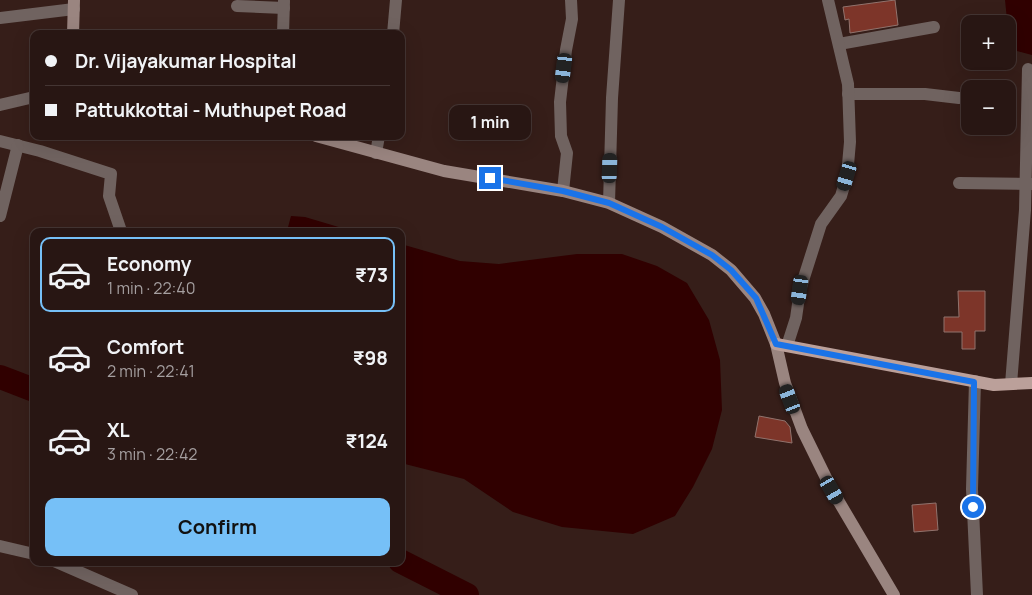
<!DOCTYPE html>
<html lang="en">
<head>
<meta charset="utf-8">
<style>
	:root { --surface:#281613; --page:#301f1c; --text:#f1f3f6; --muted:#a59fa0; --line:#443533; --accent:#76c0f7 }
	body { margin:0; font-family:Manrope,sans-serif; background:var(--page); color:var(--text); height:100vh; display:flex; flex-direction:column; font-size:19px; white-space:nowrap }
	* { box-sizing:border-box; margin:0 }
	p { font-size:16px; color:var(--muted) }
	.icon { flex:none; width:28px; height:28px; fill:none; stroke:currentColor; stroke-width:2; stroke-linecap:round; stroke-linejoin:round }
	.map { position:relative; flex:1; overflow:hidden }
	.sheet { position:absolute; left:30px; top:228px; width:375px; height:338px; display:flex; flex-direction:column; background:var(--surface); border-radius:10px; box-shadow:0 5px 20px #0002,0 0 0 1px var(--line) }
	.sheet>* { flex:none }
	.top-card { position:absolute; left:30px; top:30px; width:375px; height:110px; border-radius:10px; box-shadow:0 5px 20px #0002,0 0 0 1px var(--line); display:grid; align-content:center; height:110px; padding:0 15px; background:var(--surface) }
	.tools { position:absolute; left:961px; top:15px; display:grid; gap:10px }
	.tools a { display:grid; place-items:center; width:55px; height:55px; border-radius:10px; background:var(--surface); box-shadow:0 5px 20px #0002,0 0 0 1px var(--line); font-size:25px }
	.end { position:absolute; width:22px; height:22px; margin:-11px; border:6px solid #1a73e8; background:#fff; box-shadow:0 0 0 2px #fff }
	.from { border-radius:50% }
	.bubble { position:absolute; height:35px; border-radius:10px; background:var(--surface); box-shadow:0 5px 20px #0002,0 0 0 1px var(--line); font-size:16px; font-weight:700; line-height:35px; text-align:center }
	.car { position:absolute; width:15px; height:30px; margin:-15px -8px; border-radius:6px; box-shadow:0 0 4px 1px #0007; background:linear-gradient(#222 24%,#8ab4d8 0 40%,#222 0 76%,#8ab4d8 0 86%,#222 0) }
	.top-card b { display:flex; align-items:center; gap:18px; height:48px; font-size:19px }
	.top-card b+b { border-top:1px solid var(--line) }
	.top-card i { width:12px; height:12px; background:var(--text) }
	ul { padding:9px 0 0; list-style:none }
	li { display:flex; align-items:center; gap:15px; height:75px; margin:0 10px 8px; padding:0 5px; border:2px solid transparent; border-radius:10px }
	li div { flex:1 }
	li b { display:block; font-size:19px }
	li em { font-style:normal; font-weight:700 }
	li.active { border-color:var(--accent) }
	li>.icon { width:45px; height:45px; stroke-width:1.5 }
	.cta { display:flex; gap:10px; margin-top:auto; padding:10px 15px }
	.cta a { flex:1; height:58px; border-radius:10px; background:var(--accent); color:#111; font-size:20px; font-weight:700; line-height:58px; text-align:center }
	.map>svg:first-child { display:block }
	.water { fill:#300000 }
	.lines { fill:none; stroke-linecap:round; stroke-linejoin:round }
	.river { stroke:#300000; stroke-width:24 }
	.building { fill:#7d3529; stroke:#91736d }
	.minor { stroke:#706360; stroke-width:12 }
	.secondary { stroke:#9a8580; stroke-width:12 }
	.primary { stroke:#bba09a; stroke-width:12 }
	.route { stroke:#1a73e8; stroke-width:6 }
</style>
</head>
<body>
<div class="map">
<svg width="1032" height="595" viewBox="0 0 1032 595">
	<rect width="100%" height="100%" fill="#361e19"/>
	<g class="water">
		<polygon points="1005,0 1032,0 1032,55 1010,49"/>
		<polygon points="291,216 305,217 352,231 287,231"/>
		<polygon points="401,244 460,261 499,264 577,254 622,254 657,266 687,283 709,320 720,360 722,410 712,449 693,487 675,516 633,534 562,527 513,512 464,479 401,463"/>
	</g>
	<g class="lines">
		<g class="river">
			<polyline points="0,377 34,390"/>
			<polyline points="400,561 467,595"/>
		</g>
	</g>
	<g class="building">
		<polygon points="895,0 898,25 850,33 849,19 845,20 843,7"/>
		<polygon points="958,291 985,291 985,331 975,331 975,349 962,349 962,332 944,332 944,317 959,317"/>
		<polygon points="759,416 785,421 790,427 792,443 755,437"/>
		<polygon points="936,503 938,530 914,532 912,505"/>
	</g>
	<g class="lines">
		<g class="minor">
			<polyline points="237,6 284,8"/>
			<polyline points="0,18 74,9"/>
			<polyline points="283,34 284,1"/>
			<polyline points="393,34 396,0"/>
			<polyline points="839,44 934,27"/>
			<polyline points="848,94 925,94 959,98"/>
			<polyline points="0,105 34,97"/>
			<polyline points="0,141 40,151 111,174 109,196 121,231"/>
			<polyline points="376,153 379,136"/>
			<polyline points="959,183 1032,184"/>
			<polyline points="563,191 567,153 561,136 560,102 566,50 572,19 571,0"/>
			<polyline points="609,203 612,98 619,0"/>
			<polyline points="0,216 18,145"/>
			<polyline points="787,346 796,318 800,290 821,224 841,196 847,176 850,142 848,84 828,0"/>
			<polyline points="975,381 972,489 977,595"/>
			<polyline points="1011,384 1025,210 1028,69"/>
			<polyline points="0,546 34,554"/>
			<polyline points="54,561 132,595"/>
		</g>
		<g class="secondary">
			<polyline points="73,34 74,0"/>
			<polyline points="316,136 444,171 563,191 609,203 662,227 712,255 731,270 755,298 764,314 776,344 785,383 802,429 832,490 894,595"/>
		</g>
		<polyline class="primary" points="776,344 994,385 1032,383"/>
	</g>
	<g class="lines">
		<polyline class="route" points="490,178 563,191 609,203 662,227 712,255 731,270 756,298 776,344 974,382 973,507"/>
	</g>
</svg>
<div class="tools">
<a>+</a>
<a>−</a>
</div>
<i class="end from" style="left:973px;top:507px"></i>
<i class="end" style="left:490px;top:178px"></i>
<div class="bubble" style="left:449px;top:105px;width:82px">1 min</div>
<i class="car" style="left:564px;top:68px;rotate:187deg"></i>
<i class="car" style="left:610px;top:168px;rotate:2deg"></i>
<i class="car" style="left:847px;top:176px;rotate:197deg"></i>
<i class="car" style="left:800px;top:290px;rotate:188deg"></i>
<i class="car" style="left:790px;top:399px;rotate:339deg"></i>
<i class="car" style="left:832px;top:490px;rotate:150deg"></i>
<div class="top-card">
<b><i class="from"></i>Dr. Vijayakumar Hospital</b>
<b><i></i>Pattukkottai - Muthupet Road</b>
</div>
<section class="sheet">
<ul>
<li class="active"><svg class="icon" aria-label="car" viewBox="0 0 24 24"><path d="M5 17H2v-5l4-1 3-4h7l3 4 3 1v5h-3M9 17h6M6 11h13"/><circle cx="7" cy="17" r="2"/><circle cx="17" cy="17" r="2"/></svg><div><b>Economy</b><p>1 min · 22:40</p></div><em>₹73</em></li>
<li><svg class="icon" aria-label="car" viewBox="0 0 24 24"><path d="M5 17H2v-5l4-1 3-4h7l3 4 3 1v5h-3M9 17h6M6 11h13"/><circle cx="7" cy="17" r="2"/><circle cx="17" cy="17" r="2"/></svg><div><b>Comfort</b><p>2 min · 22:41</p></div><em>₹98</em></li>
<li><svg class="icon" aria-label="car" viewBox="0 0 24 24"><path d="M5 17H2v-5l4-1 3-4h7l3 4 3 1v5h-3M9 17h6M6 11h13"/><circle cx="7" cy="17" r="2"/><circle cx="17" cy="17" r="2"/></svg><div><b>XL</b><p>3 min · 22:42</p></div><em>₹124</em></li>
</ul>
<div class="cta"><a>Confirm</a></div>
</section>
</div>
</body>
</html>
